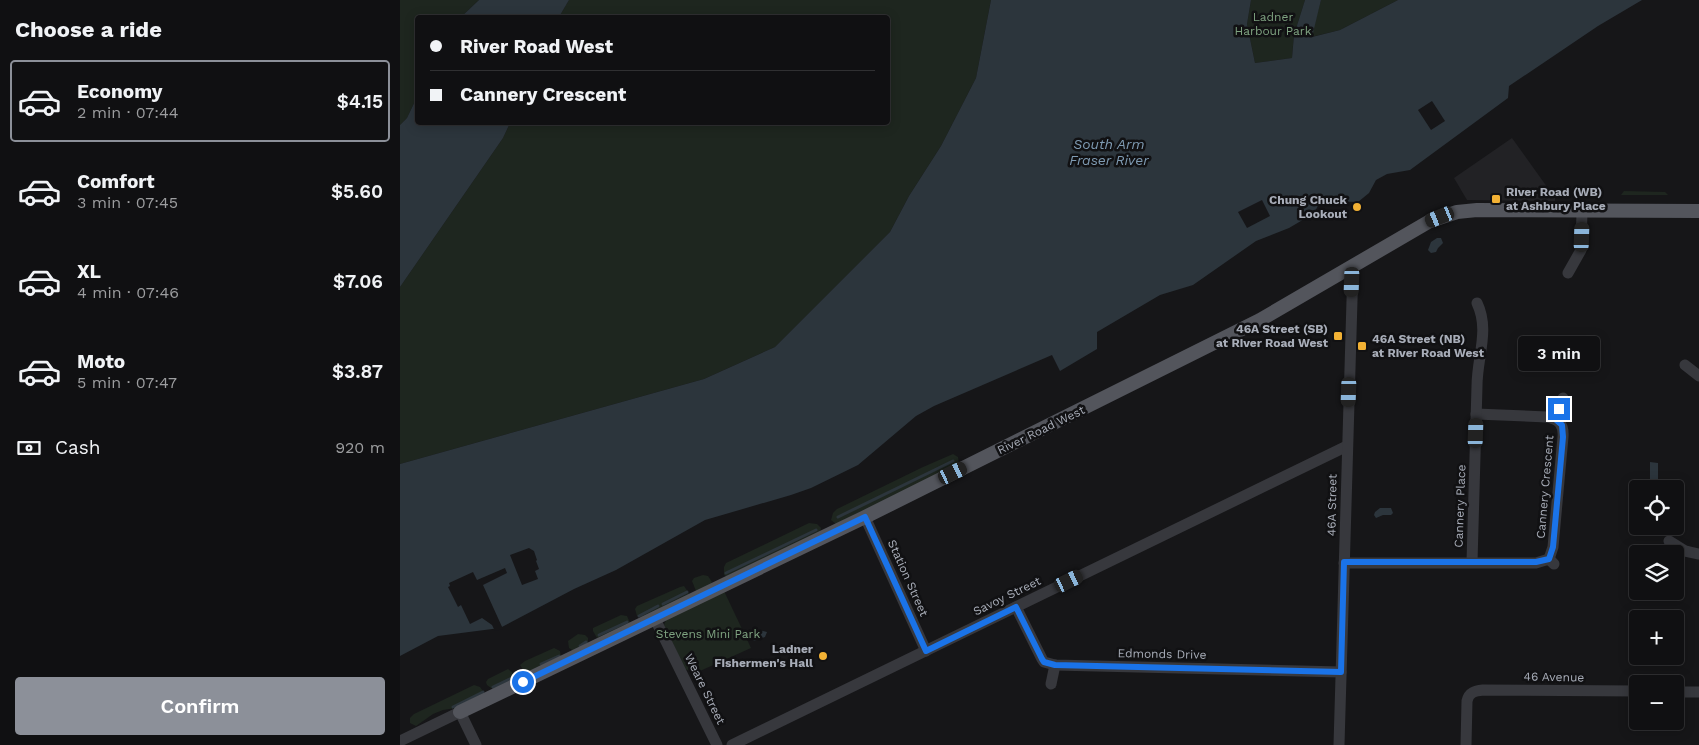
<!DOCTYPE html>
<html lang="en">
<head>
<meta charset="utf-8">
<style>
	:root { --surface:#101012; --page:#19191b; --text:#f1f3f6; --muted:#9c9d9f; --line:#303032; --accent:#8c9099 }
	body { margin:0; font-family:"Work Sans",sans-serif; background:var(--page); color:var(--text); height:100vh; display:flex; flex-direction:column; font-size:19px; white-space:nowrap }
	* { box-sizing:border-box; margin:0 }
	p { font-size:16px; color:var(--muted) }
	.icon { flex:none; width:28px; height:28px; fill:none; stroke:currentColor; stroke-width:2; stroke-linecap:round; stroke-linejoin:round }
	.map { position:relative; flex:1; overflow:hidden }
	.details { display:flex; flex-direction:column; background:var(--surface); width:400px }
	.details>* { flex:none }
	.top-card { position:absolute; left:15px; top:15px; width:475px; height:110px; border-radius:5px; box-shadow:0 2px 12px #0003,0 0 0 1px var(--line); display:grid; align-content:center; height:110px; padding:0 15px; background:var(--surface) }
	.controls { position:absolute; left:1229px; top:480px; display:grid; gap:10px }
	.controls a { display:grid; place-items:center; width:55px; height:55px; border-radius:5px; background:var(--surface); box-shadow:0 2px 12px #0003,0 0 0 1px var(--line); font-size:25px }
	.end { position:absolute; width:22px; height:22px; margin:-11px; border:6px solid #1a73e8; background:#fff; box-shadow:0 0 0 2px #fff }
	.from { border-radius:50% }
	.bubble { position:absolute; height:35px; border-radius:5px; background:var(--surface); box-shadow:0 2px 12px #0003,0 0 0 1px var(--line); font-size:16px; font-weight:600; line-height:35px; text-align:center }
	.car { position:absolute; width:15px; height:30px; margin:-15px -8px; border-radius:6px; box-shadow:0 0 4px 1px #0007; background:linear-gradient(#222 24%,#8ab4d8 0 40%,#222 0 76%,#8ab4d8 0 86%,#222 0) }
	.top-card b { display:flex; align-items:center; gap:18px; height:48px; font-size:19px }
	.top-card b+b { border-top:1px solid var(--line) }
	.top-card i { width:12px; height:12px; background:var(--text) }
	ul { padding:0; list-style:none }
	li { display:flex; align-items:center; gap:15px; height:82px; margin:0 10px 8px; padding:0 5px; border:2px solid transparent; border-radius:5px }
	li div { flex:1 }
	li b { display:block; font-size:19px }
	li em { font-style:normal; font-weight:600 }
	li.active { border-color:var(--accent) }
	li>.icon { width:45px; height:45px; stroke-width:1.5 }
	h2 { padding:0 15px; font-size:22px; line-height:60px }
	.pay { display:flex; align-items:center; gap:12px; height:55px; padding:0 15px; font-size:19px }
	.pay p { margin-inline-start:auto }
	.cta { display:flex; gap:10px; margin-top:auto; padding:10px 15px }
	.cta a { flex:1; height:58px; border-radius:5px; background:var(--accent); color:#fff; font-size:20px; font-weight:600; line-height:58px; text-align:center }
	main { display:flex; flex:1; min-height:0 }
	.map>svg:first-child { display:block }
	.built { fill:#222225 }
	.green { fill:#1e261f }
	.water { fill:#2c353c }
	.pier { fill:#161618 }
	.lines { fill:none; stroke-linecap:round; stroke-linejoin:round }
	.stream { stroke:#2c353c; stroke-width:3 }
	.minor { stroke:#37383d; stroke-width:11 }
	.major { stroke:#53555c; stroke-width:14 }
	.route { stroke:#1a73e8; stroke-width:6 }
	.poi-dot { fill:#f2b134; stroke:#111113; stroke-width:2 }
	.labels { text-anchor:middle; dominant-baseline:central; stroke-width:5; stroke-linejoin:round; paint-order:stroke }
	.park-label { font-size:12px; fill:#7fa381; stroke:#111113 }
	.poi-label { font-size:12px; font-weight:bold; fill:#a8adb8; stroke:#111113; text-anchor:end }
	.street-label { font-size:12px; fill:#a8adb8; stroke:#111113 }
	.water-label { font-size:14px; font-style:italic; fill:#7f9bb3; stroke:#111113 }
</style>
</head>
<body>
<main>
<section class="details">
<h2>Choose a ride</h2>
<ul>
<li class="active"><svg class="icon" aria-label="car" viewBox="0 0 24 24"><path d="M5 17H2v-5l4-1 3-4h7l3 4 3 1v5h-3M9 17h6M6 11h13"/><circle cx="7" cy="17" r="2"/><circle cx="17" cy="17" r="2"/></svg><div><b>Economy</b><p>2 min · 07:44</p></div><em>$4.15</em></li>
<li><svg class="icon" aria-label="car" viewBox="0 0 24 24"><path d="M5 17H2v-5l4-1 3-4h7l3 4 3 1v5h-3M9 17h6M6 11h13"/><circle cx="7" cy="17" r="2"/><circle cx="17" cy="17" r="2"/></svg><div><b>Comfort</b><p>3 min · 07:45</p></div><em>$5.60</em></li>
<li><svg class="icon" aria-label="car" viewBox="0 0 24 24"><path d="M5 17H2v-5l4-1 3-4h7l3 4 3 1v5h-3M9 17h6M6 11h13"/><circle cx="7" cy="17" r="2"/><circle cx="17" cy="17" r="2"/></svg><div><b>XL</b><p>4 min · 07:46</p></div><em>$7.06</em></li>
<li><svg class="icon" aria-label="car" viewBox="0 0 24 24"><path d="M5 17H2v-5l4-1 3-4h7l3 4 3 1v5h-3M9 17h6M6 11h13"/><circle cx="7" cy="17" r="2"/><circle cx="17" cy="17" r="2"/></svg><div><b>Moto</b><p>5 min · 07:47</p></div><em>$3.87</em></li>
</ul>
<div class="pay"><svg class="icon" aria-label="cash" viewBox="0 0 24 24"><path d="M3 7h18v10H3z"/><circle cx="12" cy="12" r="2"/></svg>Cash<p>920 m</p></div>
<div class="cta"><a>Confirm</a></div>
</section>
<div class="map">
<svg width="1299" height="745" viewBox="0 0 1299 745">
	<rect width="100%" height="100%" fill="#161618"/>
	<polygon class="built" points="1112,138 1155,198 1155,201 1067,200 1054,178"/>
	<g class="green">
		<polygon points="0,0 79,0 61,17 18,18 17,97 7,118 0,125"/>
		<polygon points="169,0 591,0 576,78 541,146 509,196 490,232 375,347 304,379 0,464 0,287 103,138 110,123 488,122 488,18 159,17"/>
		<polygon points="851,0 905,0 894,35 892,58 855,63 847,24"/>
		<polygon points="921,0 998,0 940,30 911,37"/>
		<polygon points="1224,191 1265,192 1268,195 1221,195"/>
		<polygon points="553,454 558,457 559,463 436,524 431,520 433,513 437,509 523,467"/>
		<polygon points="409,523 417,524 421,528 420,532 328,577 324,575 324,567 326,563"/>
		<polygon points="303,575 308,576 312,582 310,585 296,591 292,581 294,578"/>
		<polygon points="284,586 290,595 242,618 237,616 235,609 237,606 280,587"/>
		<polygon points="324,591 351,648 300,671 290,671 285,669 264,625 266,620"/>
		<polygon points="221,615 227,616 230,623 197,638 193,631 193,628"/>
		<polygon points="178,634 185,635 188,638 188,644 174,651 169,648 168,641"/>
		<polygon points="154,648 160,651 161,657 125,673 120,665 125,661"/>
		<polygon points="108,669 112,672 115,679 94,690 87,685 86,682 88,679"/>
		<polygon points="74,685 80,687 85,694 56,708 43,710 33,714 16,726 10,723 10,718 14,714"/>
	</g>
	<g class="water">
		<polygon points="79,0 169,0 159,17 61,17"/>
		<polygon points="591,0 851,0 847,24 855,63 892,58 894,35 905,0 921,0 912,37 940,30 998,0 1242,0 1198,26 1109,86 1108,98 1010,170 987,174 976,180 969,193 958,202 927,201 919,204 914,213 906,218 889,228 856,241 793,285 760,295 697,332 697,349 660,371 652,355 534,406 516,416 458,465 411,488 391,495 305,520 216,570 174,589 100,628 38,636 0,656 0,464 304,379 375,347 490,232 509,196 541,146 576,78"/>
		<polygon points="17,97 18,122 110,123 103,138 0,287 0,125 7,118"/>
		<polygon points="1037,238 1041,238 1043,243 1038,248 1036,252 1031,253 1028,250 1031,242"/>
		<polygon points="1250,462 1258,463 1258,480 1250,480"/>
		<polygon points="980,508 991,508 993,513 991,515 983,515 976,518 974,515 975,512"/>
		<polygon points="359,630 367,632 365,637 354,641 352,637"/>
	</g>
	<g class="pier">
		<polygon points="1032,101 1045,121 1031,130 1018,110"/>
		<polygon points="862,200 870,216 847,228 838,212"/>
		<polygon points="129,548 134,551 137,560 136,561 139,569 135,571 138,579 122,585 110,555"/>
		<polygon points="105,568 107,573 83,585 103,629 95,631 92,625 82,618 70,624 61,605 58,607 48,587 50,586 49,583 73,572 77,580"/>
	</g>
	<g class="lines">
		<g class="stream">
			<polyline points="438,517 553,461"/>
			<polyline points="326,573 416,530"/>
			<polyline points="263,604 287,592"/>
			<polyline points="239,616 258,606"/>
			<polyline points="199,635 227,622"/>
			<polyline points="180,646 186,642"/>
			<polyline points="141,664 159,656"/>
			<polyline points="93,687 112,678"/>
			<polyline points="53,707 83,692"/>
		</g>
		<g class="minor">
			<polyline points="1168,273 1181,250 1182,211"/>
			<polyline points="1285,365 1299,376"/>
			<path d="M 1076,414 L 1147,417 C 1159,419 1164,425 1163,437 L 1153,547 L 1149,559"/>
			<polyline points="1155,419 1163,398"/>
			<polyline points="465,517 526,651"/>
			<polyline points="1269,541 1285,551 1299,554"/>
			<path d="M 1072,562 C 1074,503 1075,444 1077,386 C 1077,357 1090,330 1077,303"/>
			<polyline points="944,563 1136,563 1149,559 1154,564"/>
			<polyline points="616,607 642,659 644,662 655,665 941,672"/>
			<polyline points="255,619 317,745"/>
			<polyline points="651,684 655,665"/>
			<polyline points="1275,692 1299,692"/>
			<polyline points="0,741 60,712 76,745"/>
			<polyline points="332,745 947,446"/>
			<polyline points="939,745 953,266"/>
			<path d="M 1066,745 L 1067,701 C 1069,692 1075,691 1083,690 L 1238,691"/>
		</g>
		<polyline class="major" points="60,712 465,517 860,320 1030,221 1057,212 1077,210 1299,211"/>
	</g>
	<g class="lines">
		<polyline class="route" points="123,682 465,517 526,651 616,607 642,659 644,662 655,665 941,672 944,562 1136,562 1149,559 1153,547 1163,437 1162,425 1155,419 1159,409"/>
	</g>
	<g class="poi-dot">
		<rect x="1091" y="194" width="10" height="10" rx="2.5"/>
		<circle cx="957" cy="207" r="5"/>
		<rect x="933" y="331" width="10" height="10" rx="2.5"/>
		<rect x="957" y="341" width="10" height="10" rx="2.5"/>
		<circle cx="423" cy="656" r="5"/>
	</g>
	<g class="labels">
		<g class="park-label">
			<text x="873" y="17">Ladner<tspan x="873" dy="14">Harbour Park</tspan></text>
			<text x="308" y="634">Stevens Mini Park</text>
		</g>
		<g class="poi-label">
			<text x="1106" y="192" text-anchor="start">River Road (WB)<tspan x="1106" dy="14">at Ashbury Place</tspan></text>
			<text x="947" y="200">Chung Chuck<tspan x="947" dy="14">Lookout</tspan></text>
			<text x="928" y="329">46A Street (SB)<tspan x="928" dy="14">at River Road West</tspan></text>
			<text x="972" y="339" text-anchor="start">46A Street (NB)<tspan x="972" dy="14">at River Road West</tspan></text>
			<text x="413" y="649">Ladner<tspan x="413" dy="14">Fishermen's Hall</tspan></text>
		</g>
		<g class="street-label">
			<text transform="translate(641 430) rotate(-26)">River Road West</text>
			<text transform="translate(1145 487) rotate(-85)">Cannery Crescent</text>
			<text transform="translate(932 505) rotate(-89)">46A Street</text>
			<text transform="translate(1060 506) rotate(-88)">Cannery Place</text>
			<text transform="translate(508 578) rotate(66)">Station Street</text>
			<text transform="translate(607 596) rotate(-26)">Savoy Street</text>
			<text transform="translate(762 654) rotate(1)">Edmonds Drive</text>
			<text transform="translate(1154 677) rotate(1)">46 Avenue</text>
			<text transform="translate(305 689) rotate(64)">Weare Street</text>
		</g>
		<g class="water-label">
			<text x="709" y="144">South Arm<tspan x="709" dy="16">Fraser River</tspan></text>
		</g>
	</g>
</svg>
<div class="controls">
<a><svg class="icon" aria-label="locate" viewBox="0 0 24 24"><circle cx="12" cy="12" r="6"/><path d="M12 2v4M12 18v4M2 12h4M18 12h4"/></svg></a>
<a><svg class="icon" aria-label="layers" viewBox="0 0 24 24"><path d="M12 4l9 5-9 5-9-5zM3 14l9 5 9-5"/></svg></a>
<a>+</a>
<a>−</a>
</div>
<i class="end from" style="left:123px;top:682px"></i>
<i class="end" style="left:1159px;top:409px"></i>
<div class="bubble" style="left:1118px;top:336px;width:82px">3 min</div>
<i class="car" style="left:1040px;top:217px;rotate:248deg"></i>
<i class="car" style="left:1182px;top:237px;rotate:2deg"></i>
<i class="car" style="left:952px;top:282px;rotate:182deg"></i>
<i class="car" style="left:949px;top:392px;rotate:182deg"></i>
<i class="car" style="left:1076px;top:433px;rotate:2deg"></i>
<i class="car" style="left:553px;top:473px;rotate:64deg"></i>
<i class="car" style="left:669px;top:581px;rotate:64deg"></i>
<div class="top-card">
<b><i class="from"></i>River Road West</b>
<b><i></i>Cannery Crescent</b>
</div>
</div>
</main>
</body>
</html>
